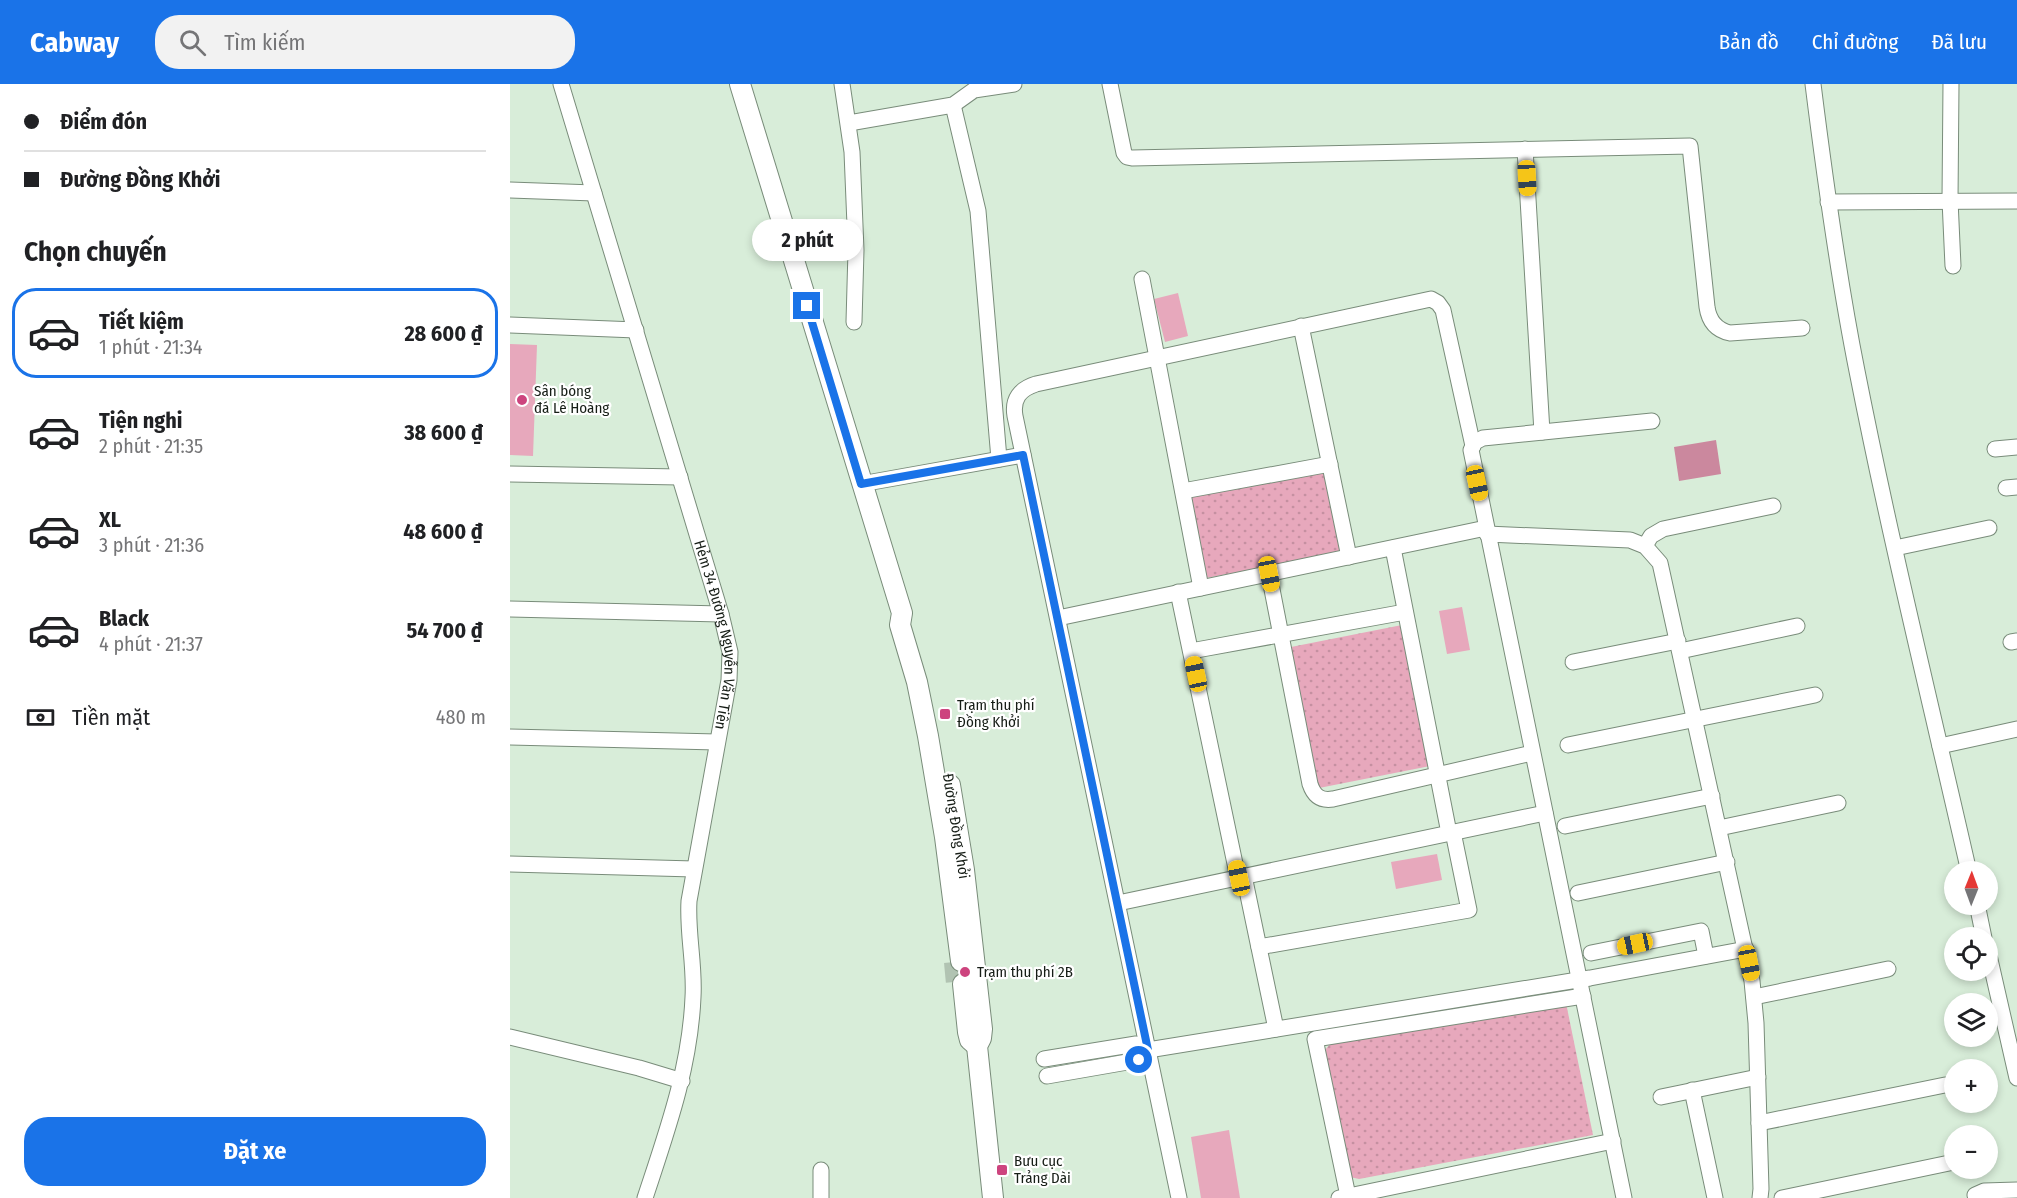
<!DOCTYPE html>
<html lang="vi">
<head>
<meta charset="utf-8">
<style>
	:root { --surface:#fff; --page:#f2f2f2; --text:#202124; --muted:#757577; --line:#e0e0e0; --accent:#1a73e8 }
	body { margin:0; font-family:"Fira Sans Condensed",sans-serif; background:var(--page); color:var(--text); height:100vh; display:flex; flex-direction:column; font-size:22px; white-space:nowrap }
	* { box-sizing:border-box; margin:0 }
	p { font-size:20px; color:var(--muted) }
	.icon { flex:none; width:33px; height:33px; fill:none; stroke:currentColor; stroke-width:2; stroke-linecap:round; stroke-linejoin:round }
	.map { position:relative; flex:1; overflow:hidden }
	.details { display:flex; flex-direction:column; background:var(--surface); width:510px }
	.details>* { flex:none }
	.banner { display:grid; align-content:center; height:132px; padding:0 24px; background:var(--surface) }
	.needle { width:39px; rotate:1deg }
	.controls { position:absolute; left:1434px; top:777px; display:grid; gap:12px }
	.controls a { display:grid; place-items:center; width:54px; height:54px; border-radius:50%; background:var(--surface); box-shadow:0 3px 9px #0003; font-size:30px }
	.end { position:absolute; width:27px; height:27px; margin:-14px; border:8px solid #1a73e8; background:#fff; box-shadow:0 0 0 3px #fff }
	.from { border-radius:50% }
	.bubble { position:absolute; height:42px; border-radius:21px; background:var(--surface); box-shadow:0 3px 9px #0003; font-size:20px; font-weight:700; line-height:42px; text-align:center }
	.car { position:absolute; width:18px; height:36px; margin:-18px -9px; border-radius:8px; box-shadow:0 0 4px 2px #0007; background:linear-gradient(#f5c518 24%,#345 0 40%,#f5c518 0 76%,#345 0 86%,#f5c518 0) }
	.banner b { display:flex; align-items:center; gap:21px; height:57px; font-size:22px }
	.banner b+b { border-top:2px solid var(--line) }
	.banner i { width:15px; height:15px; background:var(--text) }
	ul { padding:0; list-style:none }
	li { display:flex; align-items:center; gap:18px; height:90px; margin:0 12px 9px; padding:0 12px; border:3px solid transparent; border-radius:24px }
	li div { flex:1 }
	li b { display:block; font-size:22px }
	li em { font-style:normal; font-weight:700 }
	li.current { border-color:var(--accent) }
	li>.icon { width:54px; height:54px; stroke-width:1.5 }
	h2 { padding:0 24px; font-size:27px; line-height:72px }
	.pay { display:flex; align-items:center; gap:15px; height:66px; padding:0 24px; font-size:22px }
	.pay p { margin-inline-start:auto }
	.button { display:flex; gap:12px; margin-top:auto; padding:12px 24px }
	.button a { flex:1; height:69px; border-radius:24px; background:var(--accent); color:#fff; font-size:24px; font-weight:700; line-height:69px; text-align:center }
	header { display:flex; align-items:center; gap:36px; box-sizing:border-box; height:84px; padding:0 30px; background:var(--accent); color:#fff }
	header strong { font-size:28px }
	nav { display:flex; gap:33px; margin-inline-start:auto; font-size:21px }
	.search { width:420px; height:54px; background:var(--page); display:flex; align-items:center; gap:15px; box-sizing:border-box; padding:0 21px; border-radius:24px; color:var(--muted); font-size:22px }
	main { display:flex; flex:1; min-height:0 }
	.map>svg:first-child { display:block }
	.grass { fill:url(#grass-dots) }
	.garden { fill:#e7a8bc }
	.water { fill:#cb889e }
	.lines { fill:none; stroke-linecap:round; stroke-linejoin:round }
	.major-tunnel { stroke:#b1c3b2; stroke-width:20; stroke-dasharray:20 10; stroke-linecap:butt }
	.minor-casing { stroke:#798c7a; stroke-width:17 }
	.major-casing { stroke:#798c7a; stroke-width:22 }
	.minor { stroke:#fff; stroke-width:15 }
	.major { stroke:#fff; stroke-width:20 }
	.route { stroke:#1a73e8; stroke-width:8 }
	.poi-dot { fill:#cd447e; stroke:#fff; stroke-width:2 }
	.labels { text-anchor:middle; dominant-baseline:central; stroke-width:4.5; stroke-linejoin:round; paint-order:stroke }
	.poi-label { font-size:15px; fill:#161d16; stroke:#fff; text-anchor:start }
	.street-label { font-size:15px; fill:#161d16; stroke:#fff }
</style>
</head>
<body>
<header>
<strong>Cabway</strong>
<div class="search"><svg class="icon" aria-label="search" viewBox="0 0 24 24"><circle cx="10" cy="10" r="6"/><path d="M15 15l6 6"/></svg>Tìm kiếm</div>
<nav><a>Bản đồ</a><a>Chỉ đường</a><a>Đã lưu</a></nav>
</header>
<main>
<section class="details">
<div class="banner">
<b><i class="from"></i>Điểm đón</b>
<b><i></i>Đường Đồng Khởi</b>
</div>
<h2>Chọn chuyến</h2>
<ul>
<li class="current"><svg class="icon" aria-label="car" viewBox="0 0 24 24"><path d="M5 17H2v-5l4-1 3-4h7l3 4 3 1v5h-3M9 17h6M6 11h13"/><circle cx="7" cy="17" r="2"/><circle cx="17" cy="17" r="2"/></svg><div><b>Tiết kiệm</b><p>1 phút · 21:34</p></div><em>28 600 ₫</em></li>
<li><svg class="icon" aria-label="car" viewBox="0 0 24 24"><path d="M5 17H2v-5l4-1 3-4h7l3 4 3 1v5h-3M9 17h6M6 11h13"/><circle cx="7" cy="17" r="2"/><circle cx="17" cy="17" r="2"/></svg><div><b>Tiện nghi</b><p>2 phút · 21:35</p></div><em>38 600 ₫</em></li>
<li><svg class="icon" aria-label="car" viewBox="0 0 24 24"><path d="M5 17H2v-5l4-1 3-4h7l3 4 3 1v5h-3M9 17h6M6 11h13"/><circle cx="7" cy="17" r="2"/><circle cx="17" cy="17" r="2"/></svg><div><b>XL</b><p>3 phút · 21:36</p></div><em>48 600 ₫</em></li>
<li><svg class="icon" aria-label="car" viewBox="0 0 24 24"><path d="M5 17H2v-5l4-1 3-4h7l3 4 3 1v5h-3M9 17h6M6 11h13"/><circle cx="7" cy="17" r="2"/><circle cx="17" cy="17" r="2"/></svg><div><b>Black</b><p>4 phút · 21:37</p></div><em>54 700 ₫</em></li>
</ul>
<div class="pay"><svg class="icon" aria-label="cash" viewBox="0 0 24 24"><path d="M3 7h18v10H3z"/><circle cx="12" cy="12" r="2"/></svg>Tiền mặt<p>480 m</p></div>
<div class="button"><a>Đặt xe</a></div>
</section>
<div class="map">
<svg width="1507" height="1114" viewBox="0 0 1507 1114">
	<defs>
		<pattern id="grass-dots" width="8" height="8" patternUnits="userSpaceOnUse" patternTransform="scale(1.5)"><rect width="8" height="8" fill="#e7a8bc"/><path d="M2 2h.1M6 6h.1" fill="none" stroke="#c590a1" stroke-width="1.8" stroke-linecap="round"/></pattern>
	</defs>
	<rect width="100%" height="100%" fill="#d8edd9"/>
	<g class="grass">
		<polygon points="816,385 832,468 696,494 680,412"/>
		<polygon points="892,541 920,682 809,704 781,563"/>
		<polygon points="1056,919 1083,1051 849,1095 840,1093 815,966 821,959"/>
	</g>
	<g class="garden">
		<polygon points="668,209 678,252 655,258 644,215"/>
		<polygon points="0,260 27,261 23,372 0,371"/>
		<polygon points="952,523 960,566 937,570 929,527"/>
		<polygon points="927,770 932,796 886,805 881,778"/>
		<polygon points="719,1046 730,1114 691,1114 681,1053"/>
	</g>
	<polygon class="water" points="1206,356 1211,390 1169,397 1164,363"/>
	<g class="lines">
		<polyline class="major-tunnel" points="444,878 446,900"/>
		<g class="minor-casing">
			<g id="minor">
				<path id="s1" d="M 51,0 L 211,530 L 220,568 L 219,596 L 179,817 C 177,849 185,881 183,913 C 180,984 157,1047 135,1114"/>
				<polyline points="332,0 342,68 346,166 344,238"/>
				<path d="M 600,0 L 614,69 L 617,73 L 622,74 L 1180,62 L 1197,223 C 1199,237 1206,246 1220,249 L 1292,244"/>
				<path d="M 1303,0 C 1315,96 1328,192 1347,287 C 1380,455 1421,621 1459,788"/>
				<polyline points="1441,0 1440,116 1443,182"/>
				<polyline points="443,21 468,127 489,375"/>
				<polyline points="339,39 443,21 464,6 504,0"/>
				<polyline points="1015,65 1032,348"/>
				<polyline points="0,106 84,109"/>
				<polyline points="1318,118 1507,117"/>
				<polyline points="632,195 691,504"/>
				<polyline points="0,241 126,246"/>
				<polyline points="791,242 839,473"/>
				<polyline points="1485,365 1507,363"/>
				<polyline points="0,390 170,393"/>
				<polyline points="351,400 513,371"/>
				<polyline points="1496,404 1507,403"/>
				<polyline points="673,407 820,380"/>
				<polyline points="977,450 1120,456 1135,462 1150,479 1242,897 1246,939 1251,1105 1250,1114"/>
				<polyline points="1135,462 1141,452 1153,445 1263,422"/>
				<polyline points="883,464 939,749"/>
				<polyline points="1385,464 1479,444"/>
				<path d="M 759,490 L 800,700 C 804,712 810,717 823,715 L 1022,669"/>
				<polyline points="668,508 728,794"/>
				<polyline points="0,525 211,530"/>
				<polyline points="548,534 976,444"/>
				<polyline points="1501,558 1507,557"/>
				<polyline points="681,567 895,528"/>
				<polyline points="1170,567 1287,542"/>
				<polyline points="1063,578 1168,557"/>
				<polyline points="0,653 207,658"/>
				<polyline points="1058,661 1305,611"/>
				<polyline points="1430,662 1507,645"/>
				<polyline points="1055,742 1202,712"/>
				<polyline points="1209,744 1328,719"/>
				<polyline points="0,780 184,785"/>
				<polyline points="734,792 766,945"/>
				<polyline points="1068,809 1217,778"/>
				<polyline points="608,819 1035,729"/>
				<polyline points="1467,820 1474,854"/>
				<polyline points="749,863 959,826 943,748"/>
				<polyline points="1478,867 1507,994"/>
				<polyline points="1081,869 1191,847 1196,872"/>
				<polyline points="1244,913 1378,885"/>
				<polyline points="0,953 129,984 172,997"/>
				<polyline points="534,975 626,960 638,966"/>
				<polyline points="537,992 629,976 638,966 1080,894 1236,865"/>
				<polyline points="1182,1006 1205,1114"/>
				<polyline points="1151,1013 1248,993"/>
				<polyline points="1249,1039 1435,1001"/>
				<polyline points="311,1086 311,1114"/>
				<polyline points="838,1112 805,955 1073,912"/>
				<path d="M 669,1114 L 505,332 C 502,315 510,305 526,300 L 921,215 L 928,219 L 933,226 L 963,362"/>
				<polyline points="829,1114 1103,1057"/>
				<polyline points="1114,1114 961,366 965,358 973,354 1142,337"/>
				<polyline points="1272,1114 1444,1078"/>
				<polyline points="1466,1114 1465,1111 1474,1107 1507,1106"/>
			</g>
		</g>
		<g class="major-casing">
			<g id="major">
				<polyline points="230,0 392,529 390,541 407,598 418,652 435,753 451,877"/>
				<polyline points="440,701 454,786 472,945 471,954 467,962 483,1114"/>
				<polyline points="453,900 458,948 460,956 467,962"/>
			</g>
		</g>
		<use href="#minor" class="minor"/>
		<use href="#major" class="major"/>
	</g>
	<g class="lines">
		<polyline class="route" points="297,222 351,400 513,371 638,966 629,976"/>
	</g>
	<g class="poi-dot">
		<circle cx="12" cy="316" r="6"/>
		<rect x="429" y="624" width="12" height="12" rx="3"/>
		<circle cx="455" cy="888" r="6"/>
		<rect x="486" y="1080" width="12" height="12" rx="3"/>
	</g>
	<g class="labels">
		<g class="poi-label">
			<text x="24" y="307">Sân bóng<tspan x="24" dy="17">đá Lê Hoàng</tspan></text>
			<text x="447" y="621">Trạm thu phí<tspan x="447" dy="17">Đồng Khởi</tspan></text>
			<text x="467" y="888">Trạm thu phí 2B</text>
			<text x="504" y="1077">Bưu cục<tspan x="504" dy="17">Trảng Dài</tspan></text>
		</g>
		<g class="street-label">
			<text stroke="none"><textPath href="#s1" startOffset="574">Hẻm 34 Đường Nguyễn Văn Tiên</textPath></text>
			<text transform="translate(446 742) rotate(81)">Đường Đồng Khởi</text>
		</g>
	</g>
</svg>
<div class="controls">
<a><svg class="needle" viewBox="-14 -14 28 28"><path d="M0-13l5 13h-10z" fill="#e53935"/><path d="M0 13l5-13h-10z" fill="#757577"/></svg></a>
<a><svg class="icon" aria-label="locate" viewBox="0 0 24 24"><circle cx="12" cy="12" r="6"/><path d="M12 2v4M12 18v4M2 12h4M18 12h4"/></svg></a>
<a><svg class="icon" aria-label="layers" viewBox="0 0 24 24"><path d="M12 4l9 5-9 5-9-5zM3 14l9 5 9-5"/></svg></a>
<a>+</a>
<a>−</a>
</div>
<i class="end from" style="left:629px;top:976px"></i>
<i class="end" style="left:297px;top:222px"></i>
<div class="bubble" style="left:242px;top:135px;width:111px">2 phút</div>
<i class="car" style="left:1017px;top:94px;rotate:177deg"></i>
<i class="car" style="left:967px;top:399px;rotate:168deg"></i>
<i class="car" style="left:759px;top:490px;rotate:169deg"></i>
<i class="car" style="left:686px;top:590px;rotate:348deg"></i>
<i class="car" style="left:729px;top:794px;rotate:348deg"></i>
<i class="car" style="left:1125px;top:860px;rotate:258deg"></i>
<i class="car" style="left:1239px;top:879px;rotate:169deg"></i>
</div>
</main>
</body>
</html>
